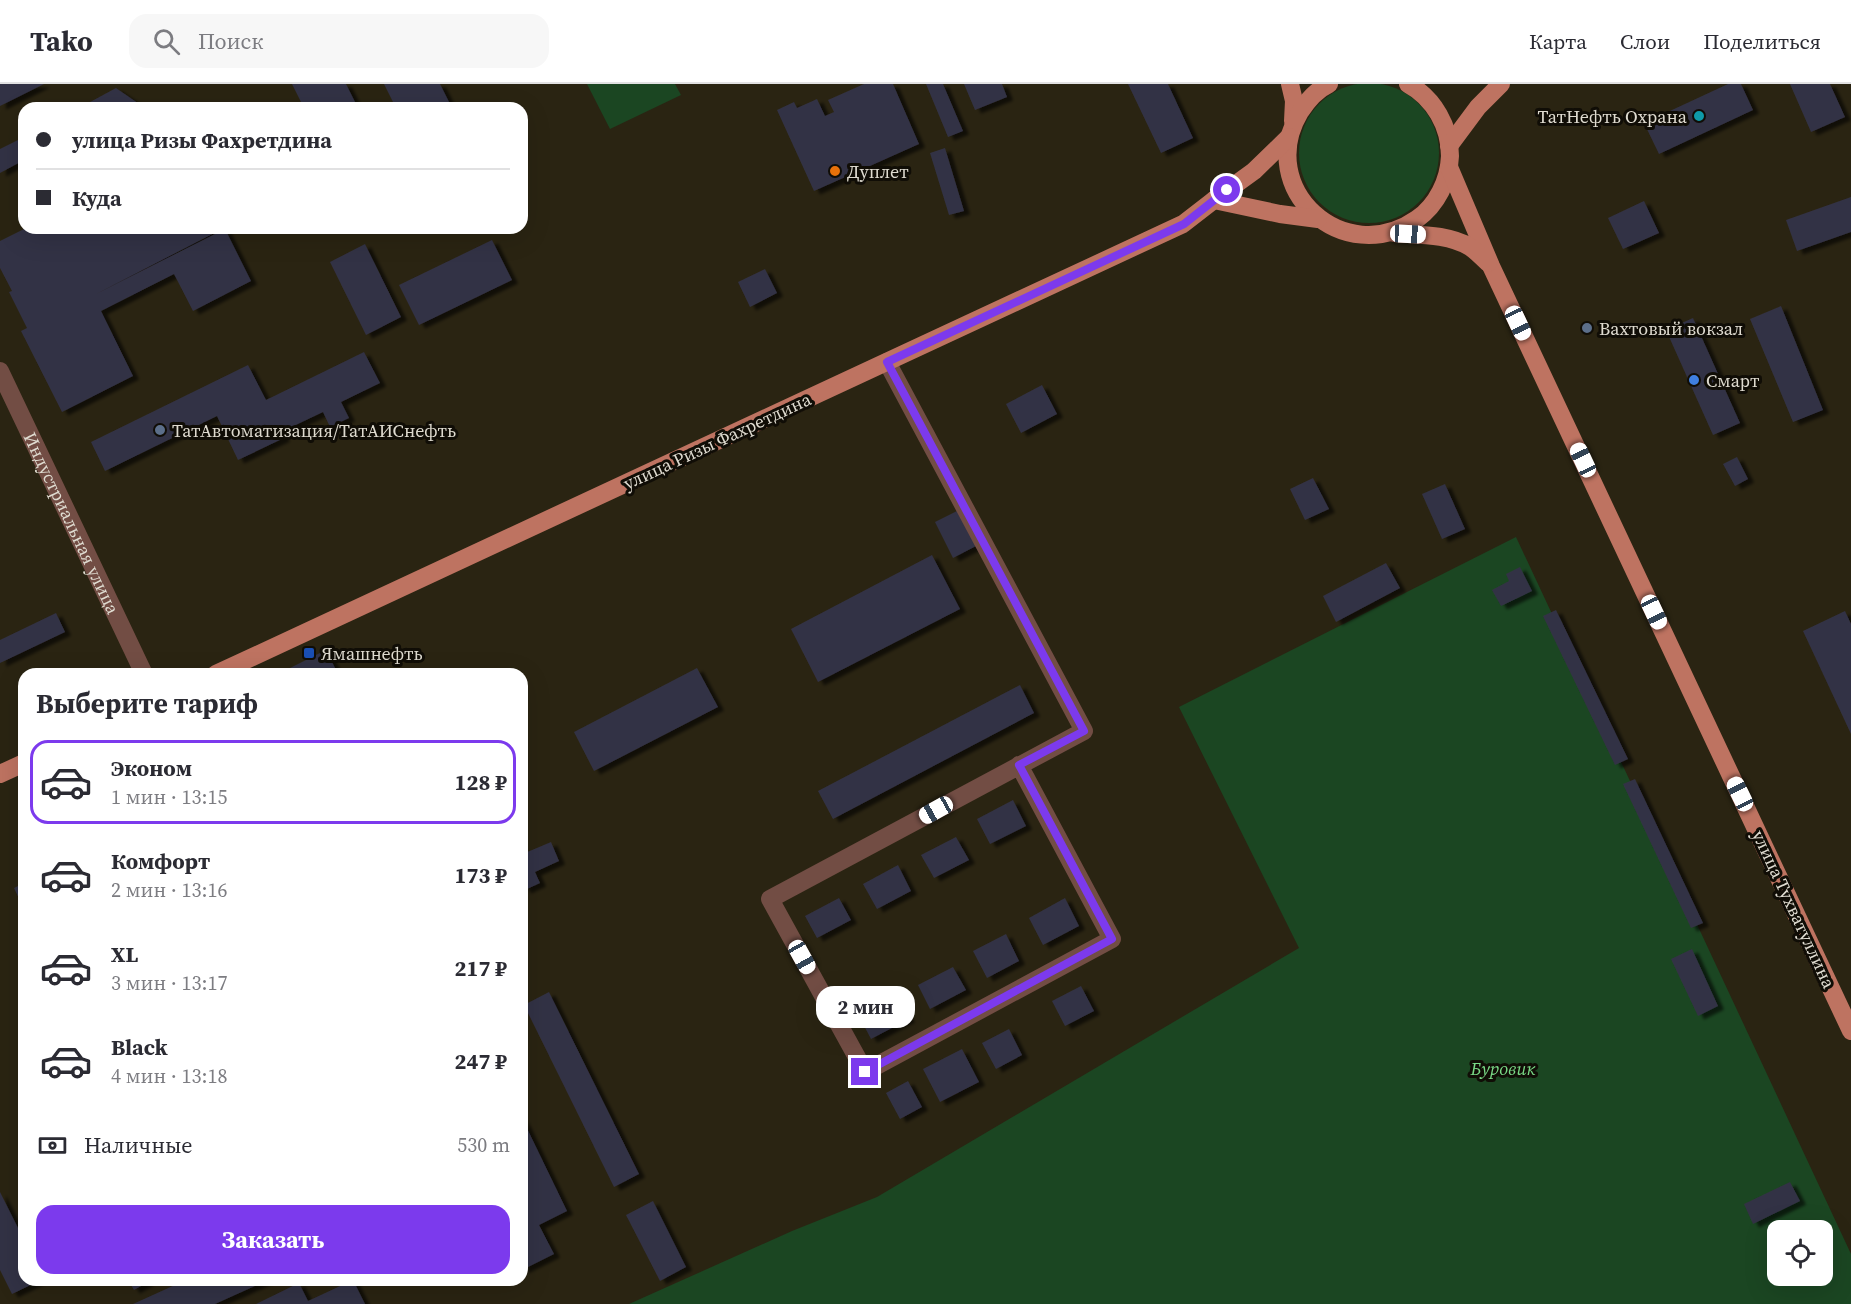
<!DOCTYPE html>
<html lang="ru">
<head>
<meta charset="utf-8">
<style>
	:root { --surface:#fff; --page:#f7f7f7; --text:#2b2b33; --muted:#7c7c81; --line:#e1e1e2; --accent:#7c3aed }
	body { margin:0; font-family:"Source Serif 4",serif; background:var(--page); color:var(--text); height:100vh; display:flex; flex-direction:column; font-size:22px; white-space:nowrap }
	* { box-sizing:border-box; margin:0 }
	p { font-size:20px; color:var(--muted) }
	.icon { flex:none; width:33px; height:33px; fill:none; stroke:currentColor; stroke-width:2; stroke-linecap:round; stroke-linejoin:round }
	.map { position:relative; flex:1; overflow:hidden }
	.details { position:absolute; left:18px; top:584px; width:510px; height:618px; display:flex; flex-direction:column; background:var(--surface); border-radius:18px; box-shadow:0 6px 24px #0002 }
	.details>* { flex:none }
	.hud { position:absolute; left:18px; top:18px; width:510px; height:132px; border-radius:18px; box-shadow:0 6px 24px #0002; display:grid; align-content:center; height:132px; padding:0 18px; background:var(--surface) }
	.fabs { position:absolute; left:1767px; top:1136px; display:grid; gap:12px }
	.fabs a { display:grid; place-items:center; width:66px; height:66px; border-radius:12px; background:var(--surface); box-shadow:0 6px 24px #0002; font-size:30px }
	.end { position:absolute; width:27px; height:27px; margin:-14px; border:8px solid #7c3aed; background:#fff; box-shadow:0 0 0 3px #fff }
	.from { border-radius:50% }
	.bubble { position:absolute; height:42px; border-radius:18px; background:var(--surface); box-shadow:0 6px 24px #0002; font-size:20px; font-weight:700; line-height:42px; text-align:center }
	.car { position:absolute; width:18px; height:36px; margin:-18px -9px; border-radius:8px; box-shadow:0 0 4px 2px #0007; background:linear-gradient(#fff 24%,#345 0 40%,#fff 0 76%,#345 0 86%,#fff 0) }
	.hud b { display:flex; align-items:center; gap:21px; height:57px; font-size:22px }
	.hud b+b { border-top:2px solid var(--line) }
	.hud i { width:15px; height:15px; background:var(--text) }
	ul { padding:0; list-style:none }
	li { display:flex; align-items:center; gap:18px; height:84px; margin:0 12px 9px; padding:0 6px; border:3px solid transparent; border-radius:18px }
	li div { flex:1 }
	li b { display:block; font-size:22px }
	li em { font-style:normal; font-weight:700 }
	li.on { border-color:var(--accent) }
	li>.icon { width:54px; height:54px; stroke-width:1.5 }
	h2 { padding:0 18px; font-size:27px; line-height:72px }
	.pay { display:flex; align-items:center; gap:15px; height:66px; padding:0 18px; font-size:22px }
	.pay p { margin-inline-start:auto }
	.button { display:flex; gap:12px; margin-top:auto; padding:12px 18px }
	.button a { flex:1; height:69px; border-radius:18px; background:var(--accent); color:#fff; font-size:24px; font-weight:700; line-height:69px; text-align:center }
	header { display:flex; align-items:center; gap:36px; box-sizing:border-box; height:84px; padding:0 30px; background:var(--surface); border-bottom:2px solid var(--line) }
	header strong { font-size:28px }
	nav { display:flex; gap:33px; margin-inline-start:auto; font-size:21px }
	.search { width:420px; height:54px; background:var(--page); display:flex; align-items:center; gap:15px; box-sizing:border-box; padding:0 21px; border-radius:18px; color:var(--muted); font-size:22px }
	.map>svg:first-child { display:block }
	.green { fill:#1b4622; fill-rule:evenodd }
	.building { fill:#333244; filter:url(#shadow) }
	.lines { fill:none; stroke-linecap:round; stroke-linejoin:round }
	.minor { stroke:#724d44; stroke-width:18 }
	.major { stroke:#be7361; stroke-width:18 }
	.route { stroke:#7c3aed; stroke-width:8 }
	.culture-dot { fill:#0f9aa8; stroke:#100d06; stroke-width:2 }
	.food-dot { fill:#e8710a; stroke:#100d06; stroke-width:2 }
	.service-dot { fill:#5c6f8a; stroke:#100d06; stroke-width:2 }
	.shop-dot { fill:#3f7fe0; stroke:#100d06; stroke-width:2 }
	.transit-dot { fill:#1a4fb4; stroke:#100d06; stroke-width:2 }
	.labels { text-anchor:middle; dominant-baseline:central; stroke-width:6; stroke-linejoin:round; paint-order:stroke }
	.poi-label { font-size:18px; fill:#dfdbd0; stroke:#100d06; text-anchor:start }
	.street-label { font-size:18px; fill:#dfdbd0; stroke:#100d06 }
	.park-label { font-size:18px; font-style:italic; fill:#7ada87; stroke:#100d06 }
</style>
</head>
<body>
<header>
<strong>Tako</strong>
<div class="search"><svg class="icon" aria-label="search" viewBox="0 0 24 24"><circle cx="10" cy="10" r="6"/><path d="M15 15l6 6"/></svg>Поиск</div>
<nav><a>Карта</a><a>Слои</a><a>Поделиться</a></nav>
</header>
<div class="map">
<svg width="1851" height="1220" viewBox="0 0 1851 1220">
	<defs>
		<filter id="shadow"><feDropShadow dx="6" dy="3.5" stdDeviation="1.5" flood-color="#0009"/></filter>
	</defs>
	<rect width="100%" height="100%" fill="#2a2412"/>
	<g class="green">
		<circle cx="1369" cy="69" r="70"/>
		<polygon points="587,0 675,0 681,11 610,45"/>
		<path d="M 1516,453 L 1851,1170 L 1851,1220 L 629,1220 L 792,1147 L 877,1113 L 1299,864 L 1179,623 ZM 1778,1146 L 1822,1146 L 1822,1191 L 1778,1191 Z"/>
	</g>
	<g class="building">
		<polygon points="0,0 44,0 0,22"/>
		<polygon points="292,0 346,0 358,24 304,24"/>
		<polygon points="384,0 440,0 452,24 396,24"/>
		<polygon points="864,0 893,0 919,60 814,107 777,26 794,18 797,24 817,15 825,32 834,28 828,16"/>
		<polygon points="926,0 943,0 963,47 948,53"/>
		<polygon points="964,0 1002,0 1007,13 975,26"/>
		<polygon points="1128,0 1168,0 1193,54 1161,69"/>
		<polygon points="1728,0 1741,0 1753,26 1659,70 1644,39"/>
		<polygon points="1790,0 1830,0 1845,33 1811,48"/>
		<polygon points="116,4 145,24 79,24"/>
		<polygon points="24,53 24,76 0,89 0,65"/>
		<polygon points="945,64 964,127 949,131 930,69"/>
		<polygon points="1851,113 1851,148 1797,167 1786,136"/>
		<polygon points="1644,117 1659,149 1623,165 1608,134"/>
		<polygon points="26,144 224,144 94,211 225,145 251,197 193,227 174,190 101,227 133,292 62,328 21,247 27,244 9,208 12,207 0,184 0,157"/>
		<polygon points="492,156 512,196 419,241 399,201"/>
		<polygon points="365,160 401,233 366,251 330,178"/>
		<polygon points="765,185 777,209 750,223 738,198"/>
		<polygon points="1781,222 1823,326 1793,338 1750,235"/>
		<polygon points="1693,234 1740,339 1713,351 1666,246"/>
		<polygon points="364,268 380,299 341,318 349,334 330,343 323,328 281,348 284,354 238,376 217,332 105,387 91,358 248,281 266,316"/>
		<polygon points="1042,301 1057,330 1021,349 1006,320"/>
		<polygon points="1737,373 1748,395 1735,402 1723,380"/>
		<polygon points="1313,394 1329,425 1305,436 1290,405"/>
		<polygon points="1445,400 1465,445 1442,455 1422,410"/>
		<polygon points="957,427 976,462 953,474 935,438"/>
		<polygon points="932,471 960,525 818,598 791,545"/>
		<polygon points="1386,479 1400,504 1336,538 1323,512"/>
		<polygon points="1520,483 1532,507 1501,522 1492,506 1509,497 1506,490"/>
		<polygon points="1556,526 1628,675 1615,681 1543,532"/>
		<polygon points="1845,527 1851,540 1851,650 1803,547"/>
		<polygon points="56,529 65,548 0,579 0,556"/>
		<polygon points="326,566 338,590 293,590 290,584"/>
		<polygon points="697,584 718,623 594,687 574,648"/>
		<polygon points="1020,601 1034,629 833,735 818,707"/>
		<polygon points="1635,695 1703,839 1691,844 1623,700"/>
		<polygon points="1013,716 1026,742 990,760 977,735"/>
		<polygon points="956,753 969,776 934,794 921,771"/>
		<polygon points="551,758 559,777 535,788 540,799 525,806 522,800 522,762 525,769"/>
		<polygon points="898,781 911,807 877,825 863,800"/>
		<polygon points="24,799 24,825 14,804"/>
		<polygon points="839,814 851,836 817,854 805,832"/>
		<polygon points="1065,814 1079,842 1043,861 1029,834"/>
		<polygon points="1006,850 1019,877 987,894 973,867"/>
		<polygon points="1692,865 1718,922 1698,932 1671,875"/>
		<polygon points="953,883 966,906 930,925 918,901"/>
		<polygon points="1081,902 1094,927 1065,942 1052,917"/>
		<polygon points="549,908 639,1090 614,1103 524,921"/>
		<polygon points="895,910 909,935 871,955 858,930"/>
		<polygon points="1009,945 1022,971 996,985 982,959"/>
		<polygon points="962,965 979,998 940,1018 923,985"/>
		<polygon points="908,997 922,1023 900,1035 886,1009"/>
		<polygon points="522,1034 567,1127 539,1141 554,1170 522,1186"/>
		<polygon points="1790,1098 1800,1117 1753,1140 1744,1120"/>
		<polygon points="0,1108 24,1156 24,1196 41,1196 12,1210 0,1186"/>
		<polygon points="653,1117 686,1183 660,1197 626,1131"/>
		<polygon points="128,1196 147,1196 148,1198 134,1206"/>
		<polygon points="186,1196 268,1196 215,1220 133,1220"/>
		<polygon points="353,1196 365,1220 256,1220 299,1199 308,1217"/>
	</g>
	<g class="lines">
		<g class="minor">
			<polyline points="887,278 1084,647 770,815 865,988 1112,855 1019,681"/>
			<path id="s1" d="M 0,287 L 144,590"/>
		</g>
		<g class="major">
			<polyline points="1290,0 1294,17 1293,37"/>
			<path d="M 1329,0 C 1316,6 1307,17 1300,28 C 1254,105 1344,186 1417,135 C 1437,121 1449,96 1450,72 C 1450,43 1434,14 1408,0"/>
			<polyline points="1449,62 1478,23 1501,0"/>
			<polyline points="1449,83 1491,182 1851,947"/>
			<polyline points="1214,116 1280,130 1318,135"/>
			<path d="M 1394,149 C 1419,151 1448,150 1470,163 C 1476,167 1482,173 1488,179"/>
			<polyline points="216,590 1183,140 1214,116 1254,87 1289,53"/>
			<polyline points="0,690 24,679"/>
		</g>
	</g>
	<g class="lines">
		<polyline class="route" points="865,988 1112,855 1019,681 1084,647 887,278 1184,140 1227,106"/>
	</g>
	<circle class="culture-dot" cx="1699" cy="32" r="6"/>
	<circle class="food-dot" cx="835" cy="87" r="6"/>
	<g class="service-dot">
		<circle cx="1587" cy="244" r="6"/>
		<circle cx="160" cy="346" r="6"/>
	</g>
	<circle class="shop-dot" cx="1694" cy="296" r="6"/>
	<rect class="transit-dot" x="303" y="563" width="12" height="12" rx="3"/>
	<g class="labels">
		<g class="poi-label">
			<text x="1687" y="32" text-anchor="end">ТатНефть Охрана</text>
			<text x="847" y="87">Дуплет</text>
			<text x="1599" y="244">Вахтовый вокзал</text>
			<text x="1706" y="296">Смарт</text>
			<text x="172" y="346">ТатАвтоматизация/ТатАИСнефть</text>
			<text x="321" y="569">Ямашнефть</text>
		</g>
		<g class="street-label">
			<text transform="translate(717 357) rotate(-25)">улица Ризы Фахретдина</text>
			<text stroke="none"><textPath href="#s1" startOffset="168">Индустриальная улица</textPath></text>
			<text transform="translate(1794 825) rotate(65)">улица Тухватуллина</text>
		</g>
		<g class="park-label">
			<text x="1503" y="984">Буровик</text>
		</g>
	</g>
</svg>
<div class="fabs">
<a><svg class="icon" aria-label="locate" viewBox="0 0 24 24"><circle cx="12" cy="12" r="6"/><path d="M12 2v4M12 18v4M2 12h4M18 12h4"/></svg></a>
</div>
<i class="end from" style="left:1227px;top:106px"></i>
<i class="end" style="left:865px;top:988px"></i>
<div class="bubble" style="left:816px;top:902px;width:99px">2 мин</div>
<i class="car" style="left:1408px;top:150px;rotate:93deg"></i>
<i class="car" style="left:1518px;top:239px;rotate:155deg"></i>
<i class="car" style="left:1583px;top:376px;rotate:335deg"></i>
<i class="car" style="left:1654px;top:528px;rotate:155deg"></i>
<i class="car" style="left:1740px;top:710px;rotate:334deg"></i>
<i class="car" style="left:936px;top:726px;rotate:241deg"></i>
<i class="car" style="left:802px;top:873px;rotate:151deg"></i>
<div class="hud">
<b><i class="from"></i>улица Ризы Фахретдина</b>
<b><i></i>Куда</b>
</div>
<section class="details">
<h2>Выберите тариф</h2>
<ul>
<li class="on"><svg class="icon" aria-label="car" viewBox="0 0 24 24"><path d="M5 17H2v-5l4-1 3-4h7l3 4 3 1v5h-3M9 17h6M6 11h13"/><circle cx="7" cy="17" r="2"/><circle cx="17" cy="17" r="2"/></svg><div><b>Эконом</b><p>1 мин · 13:15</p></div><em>128 ₽</em></li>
<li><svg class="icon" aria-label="car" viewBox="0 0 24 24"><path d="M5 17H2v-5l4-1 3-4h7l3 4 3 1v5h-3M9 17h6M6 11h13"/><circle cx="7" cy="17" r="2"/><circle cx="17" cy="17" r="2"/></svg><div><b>Комфорт</b><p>2 мин · 13:16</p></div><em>173 ₽</em></li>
<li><svg class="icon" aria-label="car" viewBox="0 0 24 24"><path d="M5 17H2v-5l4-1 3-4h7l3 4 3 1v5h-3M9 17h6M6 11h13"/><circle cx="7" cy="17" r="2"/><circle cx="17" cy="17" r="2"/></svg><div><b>XL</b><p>3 мин · 13:17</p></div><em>217 ₽</em></li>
<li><svg class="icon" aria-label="car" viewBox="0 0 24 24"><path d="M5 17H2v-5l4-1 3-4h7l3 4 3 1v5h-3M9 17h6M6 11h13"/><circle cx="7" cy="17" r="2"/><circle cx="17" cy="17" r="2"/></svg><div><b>Black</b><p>4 мин · 13:18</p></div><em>247 ₽</em></li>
</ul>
<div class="pay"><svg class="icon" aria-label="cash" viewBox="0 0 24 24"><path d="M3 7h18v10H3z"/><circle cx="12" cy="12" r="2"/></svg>Наличные<p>530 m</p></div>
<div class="button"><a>Заказать</a></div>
</section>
</div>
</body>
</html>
